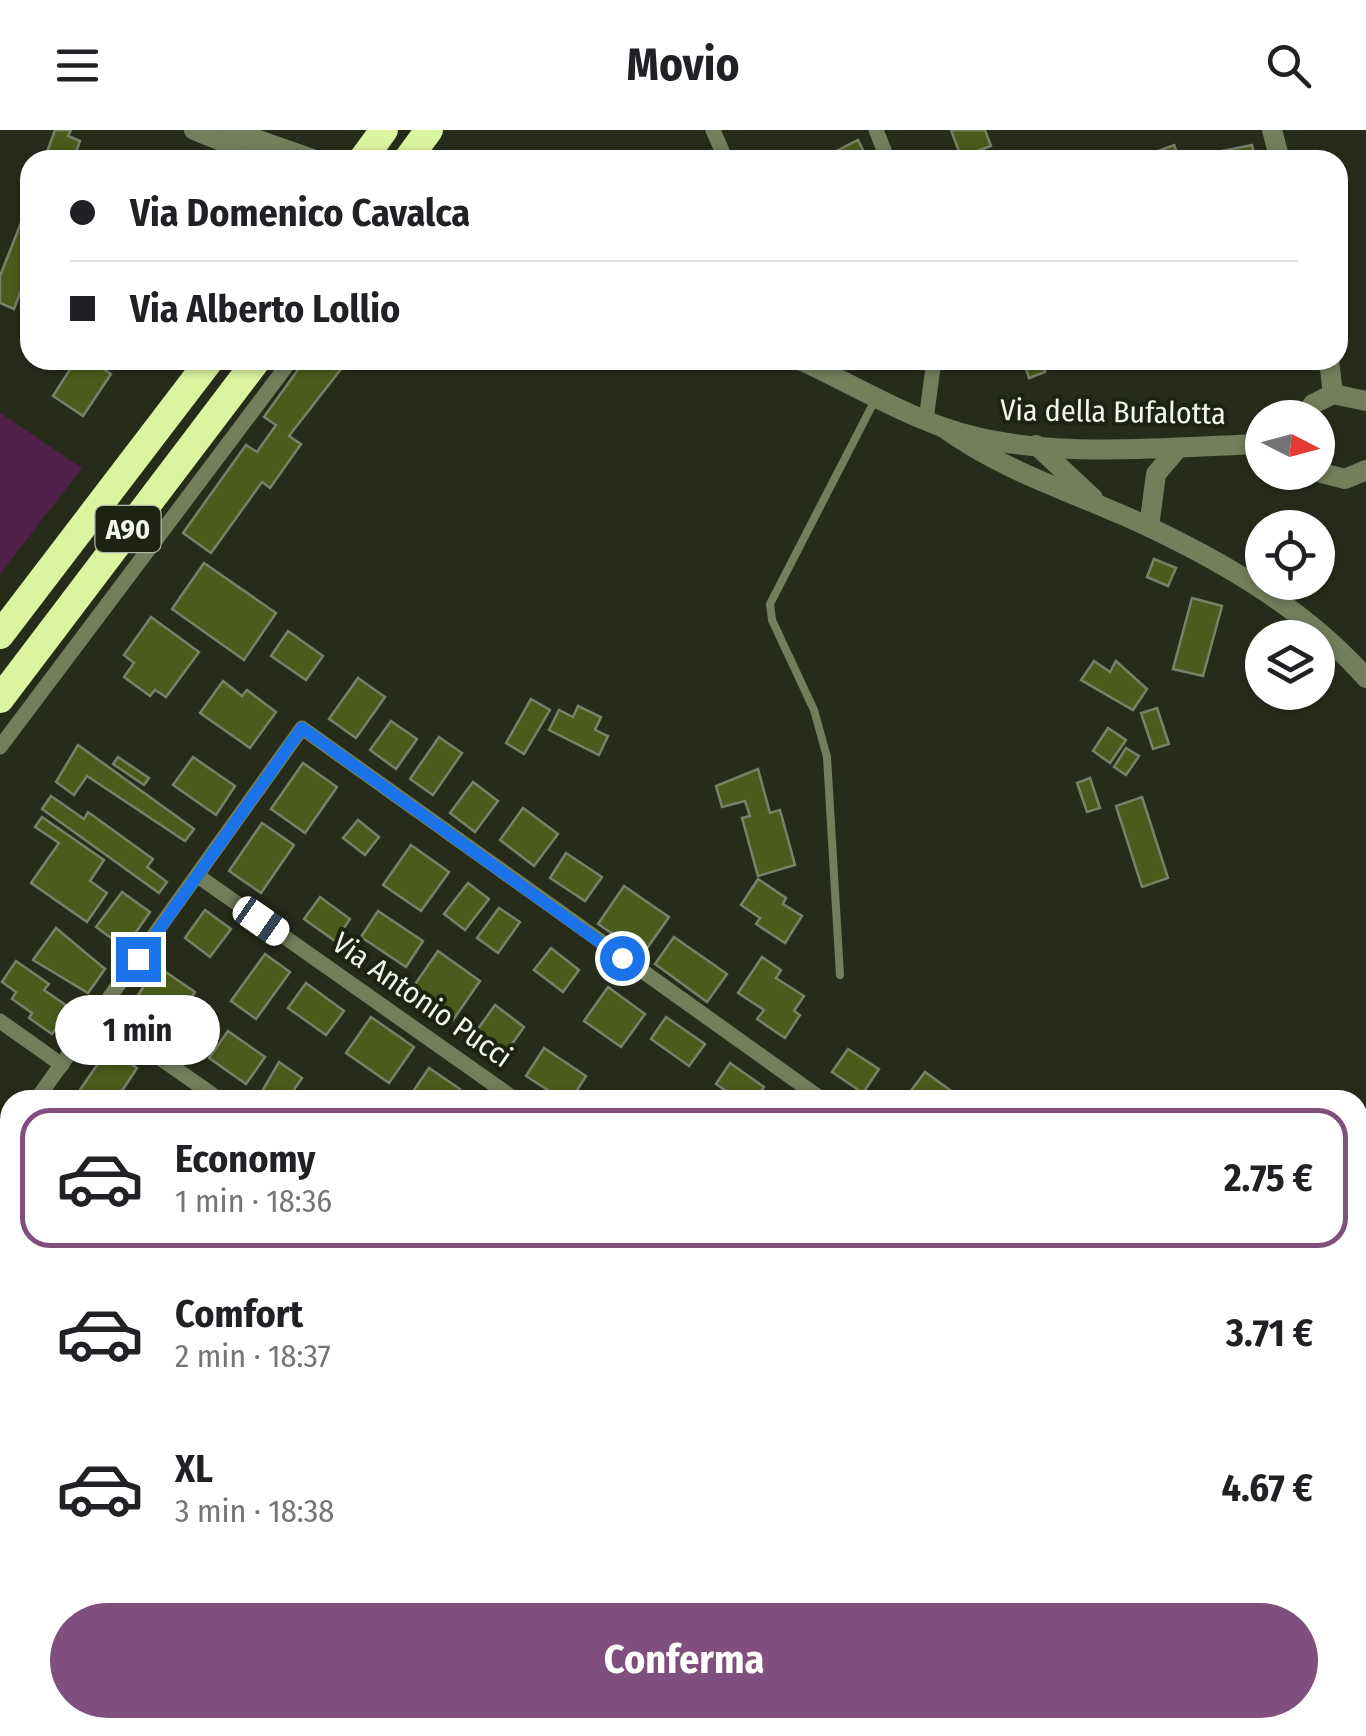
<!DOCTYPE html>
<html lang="it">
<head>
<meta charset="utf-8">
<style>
	:root { --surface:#fff; --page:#f2f2f2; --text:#202124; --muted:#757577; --line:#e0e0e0; --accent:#814f7d }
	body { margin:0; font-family:"Fira Sans Condensed",sans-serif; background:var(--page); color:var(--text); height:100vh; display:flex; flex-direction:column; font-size:38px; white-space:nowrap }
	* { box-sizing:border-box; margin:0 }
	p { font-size:32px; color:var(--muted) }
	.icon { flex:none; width:55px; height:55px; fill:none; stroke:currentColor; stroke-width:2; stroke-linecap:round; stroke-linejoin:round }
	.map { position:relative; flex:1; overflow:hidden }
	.side { position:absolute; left:0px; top:960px; width:1368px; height:648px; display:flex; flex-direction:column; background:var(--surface); border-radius:30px 30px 0 0; box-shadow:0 2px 8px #0004 }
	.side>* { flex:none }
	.top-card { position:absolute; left:20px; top:20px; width:1328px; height:220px; border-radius:30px; box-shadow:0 2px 8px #0004; display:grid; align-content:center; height:220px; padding:0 50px; background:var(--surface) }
	.needle { width:65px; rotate:96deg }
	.controls { position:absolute; left:1245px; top:270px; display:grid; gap:20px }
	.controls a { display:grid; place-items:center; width:90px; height:90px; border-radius:50%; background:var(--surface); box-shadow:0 2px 8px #0004; font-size:50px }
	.end { position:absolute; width:45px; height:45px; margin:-22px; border:12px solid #1a73e8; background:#fff; box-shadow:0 0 0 5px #fff }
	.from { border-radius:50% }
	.bubble { position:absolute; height:70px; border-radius:35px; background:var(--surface); box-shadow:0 2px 8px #0004; font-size:32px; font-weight:700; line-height:70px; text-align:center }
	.car { position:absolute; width:30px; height:60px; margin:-30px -15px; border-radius:12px; box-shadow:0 0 8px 2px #0007; background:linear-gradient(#fff 24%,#345 0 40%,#fff 0 76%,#345 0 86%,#fff 0) }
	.top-card b { display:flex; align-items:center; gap:35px; height:95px; font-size:38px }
	.top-card b+b { border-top:2px solid var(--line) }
	.top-card i { width:25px; height:25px; background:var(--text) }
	ul { padding:18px 0 0; list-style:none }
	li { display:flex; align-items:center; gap:30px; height:140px; margin:0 20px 15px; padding:0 30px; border:5px solid transparent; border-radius:30px }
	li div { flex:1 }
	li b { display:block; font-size:38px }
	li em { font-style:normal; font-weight:700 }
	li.selected { border-color:var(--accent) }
	li>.icon { width:90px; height:90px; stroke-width:1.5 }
	.button { display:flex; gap:20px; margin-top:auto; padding:20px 50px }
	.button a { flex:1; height:115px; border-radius:60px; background:var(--accent); color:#fff; font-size:40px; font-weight:700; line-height:115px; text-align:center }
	header { display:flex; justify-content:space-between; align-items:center; height:130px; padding:0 50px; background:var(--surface); font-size:45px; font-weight:700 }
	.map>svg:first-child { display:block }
	.green { fill:#501f4a }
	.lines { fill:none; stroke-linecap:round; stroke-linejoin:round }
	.stream { stroke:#220020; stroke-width:5 }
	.building { fill:#4b5b1c; stroke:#7a816b; stroke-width:2.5 }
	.service { stroke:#737e5d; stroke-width:8 }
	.minor { stroke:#737e5d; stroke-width:15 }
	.tertiary { stroke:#737e5d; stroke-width:20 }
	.motorway { stroke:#dbf49f; stroke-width:28 }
	.route { stroke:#1a73e8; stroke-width:12 }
	.labels { text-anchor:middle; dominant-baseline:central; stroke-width:8; stroke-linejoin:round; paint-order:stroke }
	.shield { fill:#1d2310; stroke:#b3b7a9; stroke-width:2.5 }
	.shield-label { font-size:28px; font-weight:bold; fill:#f3f7eb }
	.street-label { font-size:30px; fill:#f3f7eb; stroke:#1d2310 }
</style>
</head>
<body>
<header><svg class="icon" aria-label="menu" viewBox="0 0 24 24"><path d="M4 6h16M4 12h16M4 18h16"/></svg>Movio<svg class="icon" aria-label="search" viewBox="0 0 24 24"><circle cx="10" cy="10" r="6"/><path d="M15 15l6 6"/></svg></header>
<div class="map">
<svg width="1366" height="1606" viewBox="0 0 1366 1606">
	<rect width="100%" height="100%" fill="#272c1a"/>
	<g class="green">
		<polygon points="0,283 82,338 0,444"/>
		<polygon points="0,1366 10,1366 10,1598 893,1598 882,1606 0,1606"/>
	</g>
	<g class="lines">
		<g class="stream">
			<polyline points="0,1355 10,1354"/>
			<polyline points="1358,1387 1366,1399"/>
		</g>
	</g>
	<g class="building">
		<polygon points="55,0 71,0 68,6 80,11 73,30 47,22"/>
		<polygon points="951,0 985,0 991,16 961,27"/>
		<polygon points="858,10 868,30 819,30"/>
		<polygon points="1174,15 1180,30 1134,30"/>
		<polygon points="1252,15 1255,30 1219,30 1217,22"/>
		<polygon points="30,70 30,137 14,179 0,173 0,146"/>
		<polygon points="76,230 90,230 111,244 83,286 53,266"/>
		<polygon points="305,230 348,230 289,306 301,314 270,358 262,352 211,423 183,403 246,315 257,322 276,295 264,287"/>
		<polygon points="1023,230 1041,230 1045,242 1029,248"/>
		<polygon points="1154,429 1176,438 1168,456 1147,447"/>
		<polygon points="204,433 276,483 244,530 172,479"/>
		<polygon points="1192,468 1222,476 1203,546 1173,539"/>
		<polygon points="151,487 199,522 166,567 155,560 150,566 124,547 134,533 124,525"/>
		<polygon points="288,501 323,526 306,550 271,526"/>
		<polygon points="1094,531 1110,542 1116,531 1147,559 1133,580 1081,550"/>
		<polygon points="358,548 385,567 356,608 329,589"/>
		<polygon points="223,551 242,566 247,560 276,582 250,618 200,583"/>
		<polygon points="531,569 550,580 524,624 506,613"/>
		<polygon points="578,576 601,587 595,600 608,606 599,625 549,600 559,580 573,587"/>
		<polygon points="1157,578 1169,614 1153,619 1141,583"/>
		<polygon points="391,591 417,609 396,639 370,620"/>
		<polygon points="1108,598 1126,610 1110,633 1093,621"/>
		<polygon points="439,607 462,623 433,665 410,649"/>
		<polygon points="78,615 194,699 185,711 87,646 74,665 56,652"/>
		<polygon points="1126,618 1139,626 1126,645 1114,637"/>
		<polygon points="118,627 149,648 144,655 113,634"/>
		<polygon points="193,627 235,656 216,685 173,655"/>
		<polygon points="303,633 337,657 305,703 271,679"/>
		<polygon points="758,639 770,683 780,680 795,735 758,746 742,688 750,686 745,671 722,677 716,656"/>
		<polygon points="1090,648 1100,678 1087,682 1077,653"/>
		<polygon points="473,652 498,671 475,702 450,683"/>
		<polygon points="51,666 84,689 88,682 153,729 147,737 167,752 159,763 42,679"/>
		<polygon points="1142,667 1168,748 1142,757 1116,676"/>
		<polygon points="523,678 558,704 534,736 500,710"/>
		<polygon points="42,687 104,730 90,751 107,763 87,792 31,753 59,713 35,697"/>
		<polygon points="358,690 379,707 365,725 343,708"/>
		<polygon points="262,693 294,715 261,763 229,741"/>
		<polygon points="411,715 449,742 421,781 383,755"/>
		<polygon points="566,723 602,747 585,771 550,748"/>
		<polygon points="758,749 786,768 783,774 802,786 785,813 756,794 760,788 741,775"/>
		<polygon points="468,753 489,769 465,800 444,784"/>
		<polygon points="624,756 669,787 643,824 598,794"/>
		<polygon points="122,762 150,782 125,818 96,797"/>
		<polygon points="320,767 350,789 335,811 304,789"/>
		<polygon points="499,778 520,792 498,823 477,808"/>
		<polygon points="205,780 231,799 210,827 185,808"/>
		<polygon points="378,781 423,811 406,837 361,807"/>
		<polygon points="56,798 105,839 88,863 33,830"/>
		<polygon points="674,807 727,844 707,872 655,834"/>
		<polygon points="551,818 579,840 563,862 534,840"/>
		<polygon points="438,821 480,851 453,890 411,860"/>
		<polygon points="265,824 290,842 256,889 231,871"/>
		<polygon points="762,827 781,840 776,848 804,866 794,881 800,885 785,908 757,889 764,880 738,863"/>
		<polygon points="16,831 49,854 44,860 70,878 52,904 29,888 32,883 12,869 16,862 2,852"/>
		<polygon points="157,836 195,862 163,910 125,885"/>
		<polygon points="306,853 344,881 326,905 288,878"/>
		<polygon points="608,857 645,884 621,917 584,891"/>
		<polygon points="495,875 524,897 505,924 475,903"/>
		<polygon points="371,887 414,917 389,953 346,923"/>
		<polygon points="666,887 705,914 689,936 651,909"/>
		<polygon points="228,901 265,927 246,954 209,928"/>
		<polygon points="544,918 586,946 571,970 563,970 526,946"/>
		<polygon points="108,919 137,938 116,970 80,970 75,967"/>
		<polygon points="848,919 879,939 863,963 832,942"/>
		<polygon points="279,932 302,948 287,970 257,970"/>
		<polygon points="730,933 764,957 755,970 739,970 716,954"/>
		<polygon points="429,938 460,959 452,970 422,970 412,963"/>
		<polygon points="925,942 957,965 953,970 904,970"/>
		<polygon points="0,1071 10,1078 6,1127 0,1122"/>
		<polygon points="0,1144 10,1151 10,1189 4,1185 0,1190"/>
		<polygon points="10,1284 10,1318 0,1319 0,1285"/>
	</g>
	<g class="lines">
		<polyline class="service" points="840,845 827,627 814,580 772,490 770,474 875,270"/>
		<g class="minor">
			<polyline points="713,0 726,30"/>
			<polyline points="876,0 888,30"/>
			<polyline points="926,290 934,230"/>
			<polyline points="0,617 291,230"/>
			<polyline points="198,746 516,970"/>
			<polyline points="97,884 220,970"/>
			<polyline points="0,891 62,935"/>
			<polyline points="36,970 302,598 823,970"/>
			<polyline points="0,1021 10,1007"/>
			<polyline points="0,1260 10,1259"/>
			<polyline points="1358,1334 1366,1341"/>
		</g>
		<g class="tertiary">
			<polyline points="194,0 268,30"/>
			<polyline points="230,0 315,30"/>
			<polyline points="1272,0 1280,30"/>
			<path d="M 800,230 C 847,252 895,280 945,298 C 1038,331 1164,317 1262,314"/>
			<polyline points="1329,230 1333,264"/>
			<polyline points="1303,288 1313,274 1333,264 1366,271"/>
			<path d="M 944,298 C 1007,344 1080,364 1149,397 C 1229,435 1308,482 1366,548"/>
			<polyline points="1036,315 1093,368"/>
			<polyline points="1318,342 1345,349 1366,340"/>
			<polyline points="1149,397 1156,344 1178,318"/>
		</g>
		<g class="motorway">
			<polyline points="362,30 384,0"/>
			<polyline points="407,30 429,0"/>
			<polyline points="0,505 210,230"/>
			<polyline points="0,569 257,230"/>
		</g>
	</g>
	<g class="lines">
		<polyline class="route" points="138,829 302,598 622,828"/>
	</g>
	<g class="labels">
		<rect class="shield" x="95.5" y="376" width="65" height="46" rx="8"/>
		<g class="shield-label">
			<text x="128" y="399">A90</text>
		</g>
		<g class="street-label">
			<text transform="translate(1113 282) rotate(1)">Via della Bufalotta</text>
			<text transform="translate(422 870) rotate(35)">Via Antonio Pucci</text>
		</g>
	</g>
</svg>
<div class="controls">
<a><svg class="needle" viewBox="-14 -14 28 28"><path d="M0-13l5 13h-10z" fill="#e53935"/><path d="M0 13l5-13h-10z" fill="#757577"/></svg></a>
<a><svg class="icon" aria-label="locate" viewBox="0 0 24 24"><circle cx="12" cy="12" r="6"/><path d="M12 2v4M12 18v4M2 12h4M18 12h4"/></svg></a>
<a><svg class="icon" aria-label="layers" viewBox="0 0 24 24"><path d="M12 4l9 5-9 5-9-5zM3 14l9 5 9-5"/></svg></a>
</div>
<i class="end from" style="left:622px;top:828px"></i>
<i class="end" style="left:138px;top:829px"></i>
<div class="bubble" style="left:55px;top:865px;width:165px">1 min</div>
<i class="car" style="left:261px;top:791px;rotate:125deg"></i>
<div class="top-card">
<b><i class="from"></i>Via Domenico Cavalca</b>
<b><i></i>Via Alberto Lollio</b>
</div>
<section class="side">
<ul>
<li class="selected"><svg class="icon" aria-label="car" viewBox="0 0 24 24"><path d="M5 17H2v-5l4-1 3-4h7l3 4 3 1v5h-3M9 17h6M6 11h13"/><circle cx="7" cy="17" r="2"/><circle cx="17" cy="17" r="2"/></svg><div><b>Economy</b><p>1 min · 18:36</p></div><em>2.75 €</em></li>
<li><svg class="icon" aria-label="car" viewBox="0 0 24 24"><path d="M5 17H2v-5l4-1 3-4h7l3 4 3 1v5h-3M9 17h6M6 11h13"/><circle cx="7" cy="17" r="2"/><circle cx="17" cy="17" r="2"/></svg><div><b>Comfort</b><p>2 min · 18:37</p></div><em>3.71 €</em></li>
<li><svg class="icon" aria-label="car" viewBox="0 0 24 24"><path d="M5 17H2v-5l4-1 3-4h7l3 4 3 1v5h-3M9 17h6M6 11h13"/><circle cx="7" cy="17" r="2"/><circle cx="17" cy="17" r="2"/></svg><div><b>XL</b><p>3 min · 18:38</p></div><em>4.67 €</em></li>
</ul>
<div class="button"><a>Conferma</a></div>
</section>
</div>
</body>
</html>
